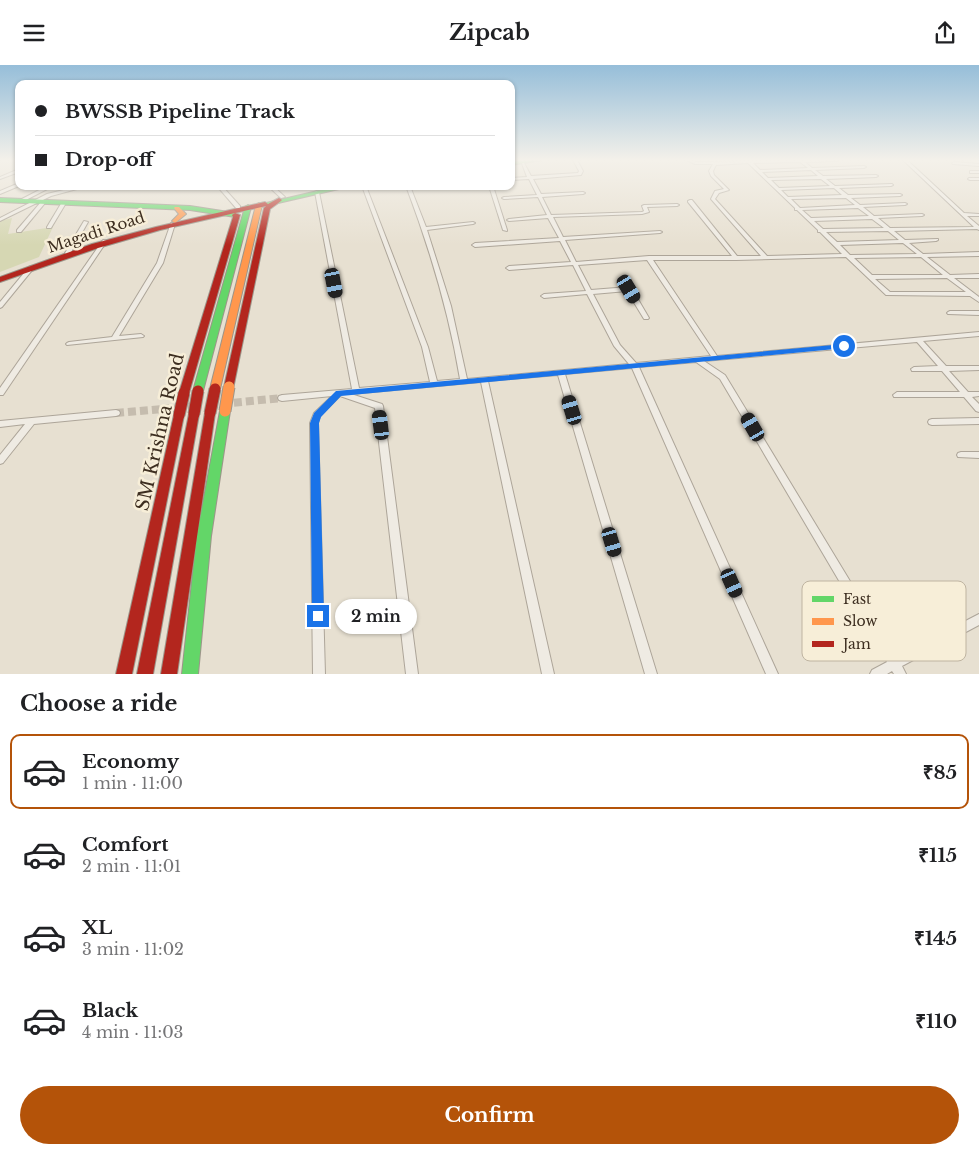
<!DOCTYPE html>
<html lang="en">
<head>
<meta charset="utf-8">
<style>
	:root { --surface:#fff; --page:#f6f6f6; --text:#202124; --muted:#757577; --line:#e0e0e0; --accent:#b45309 }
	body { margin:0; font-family:"Libre Baskerville",serif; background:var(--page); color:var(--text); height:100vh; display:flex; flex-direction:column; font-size:19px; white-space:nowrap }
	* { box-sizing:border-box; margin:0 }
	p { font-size:16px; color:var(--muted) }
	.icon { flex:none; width:28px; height:28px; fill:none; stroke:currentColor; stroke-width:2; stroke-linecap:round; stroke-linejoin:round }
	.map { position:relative; height:609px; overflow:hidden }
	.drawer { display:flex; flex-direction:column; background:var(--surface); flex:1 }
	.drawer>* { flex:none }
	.top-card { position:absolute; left:15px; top:15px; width:500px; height:110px; border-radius:10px; box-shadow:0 1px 4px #0004; display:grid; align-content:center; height:110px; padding:0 20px; background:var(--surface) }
	.end { position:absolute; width:22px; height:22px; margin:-11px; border:6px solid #1a73e8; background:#fff; box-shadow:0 0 0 2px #fff }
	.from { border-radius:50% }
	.bubble { position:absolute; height:35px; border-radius:18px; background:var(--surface); box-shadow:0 1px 4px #0004; font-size:16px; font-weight:700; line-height:35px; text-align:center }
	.car { position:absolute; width:15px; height:30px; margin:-15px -8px; border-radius:6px; box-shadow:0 0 4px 1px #0007; background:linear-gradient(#222 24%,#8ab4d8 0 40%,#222 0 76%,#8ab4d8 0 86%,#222 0) }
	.top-card b { display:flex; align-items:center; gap:18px; height:48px; font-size:19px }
	.top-card b+b { border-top:1px solid var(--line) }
	.top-card i { width:12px; height:12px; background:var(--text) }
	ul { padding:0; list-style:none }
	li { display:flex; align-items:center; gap:15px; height:75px; margin:0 10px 8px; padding:0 10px; border:2px solid transparent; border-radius:10px }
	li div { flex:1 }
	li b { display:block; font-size:19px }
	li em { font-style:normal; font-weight:700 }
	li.selected { border-color:var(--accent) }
	li>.icon { width:45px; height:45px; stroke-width:1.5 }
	h2 { padding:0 20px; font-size:22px; line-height:60px }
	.button { display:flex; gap:10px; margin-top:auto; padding:10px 20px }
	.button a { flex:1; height:58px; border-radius:30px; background:var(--accent); color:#fff; font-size:20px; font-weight:700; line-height:58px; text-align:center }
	header { display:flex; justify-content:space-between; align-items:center; height:65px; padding:0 20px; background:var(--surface); font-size:22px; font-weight:700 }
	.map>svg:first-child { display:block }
	.green { fill:#d6d7b3 }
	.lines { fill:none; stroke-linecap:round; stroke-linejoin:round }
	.street-tunnel { stroke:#c5bcae; stroke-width:8; stroke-dasharray:8 4; stroke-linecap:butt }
	.street-casing { stroke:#ada599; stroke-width:2 }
	.fast-casing { stroke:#9c958a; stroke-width:2 }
	.slow-casing { stroke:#9c958a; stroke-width:2 }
	.jam-casing { stroke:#9c958a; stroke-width:2 }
	.street { fill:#efebe3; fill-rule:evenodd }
	.fast { fill:#63d668; fill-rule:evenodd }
	.slow { fill:#ff974d; fill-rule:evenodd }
	.jam { fill:#b3261e; fill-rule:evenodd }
	.slow-bridge-casing { stroke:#9c958a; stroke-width:13; stroke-linecap:butt }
	.jam-bridge-casing { stroke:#9c958a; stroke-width:13; stroke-linecap:butt }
	.slow-bridge { stroke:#ff974d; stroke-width:11 }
	.jam-bridge { stroke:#b3261e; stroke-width:11 }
	.route { fill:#1a73e8 }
	.labels { text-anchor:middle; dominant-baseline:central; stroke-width:5; stroke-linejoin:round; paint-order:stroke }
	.far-street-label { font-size:15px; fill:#3d2e20; stroke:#f7eed8 }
	.street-label { font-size:18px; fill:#3d2e20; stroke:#f7eed8 }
	.key { fill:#f7eed8; stroke:#bfb4a1; stroke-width:1 }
	.key-label { font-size:14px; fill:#3d2e20 }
</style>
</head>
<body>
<header><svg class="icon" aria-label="menu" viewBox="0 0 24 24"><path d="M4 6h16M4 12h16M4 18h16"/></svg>Zipcab<svg class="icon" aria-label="share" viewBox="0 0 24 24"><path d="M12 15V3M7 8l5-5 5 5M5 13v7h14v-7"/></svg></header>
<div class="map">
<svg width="979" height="609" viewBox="0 0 979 609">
	<rect width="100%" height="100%" fill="#e7e0d1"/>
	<polygon class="green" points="12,153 8,169 53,162 39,192 0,207 0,156"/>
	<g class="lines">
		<g class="street-tunnel">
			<polyline points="210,340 282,333"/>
			<polyline points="116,348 197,341"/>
		</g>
		<g class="street-casing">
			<g id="street">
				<path d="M 573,95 L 577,95 L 583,106 L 581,110 L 533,114 L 541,129 L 583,127 L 585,128 L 583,129 L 542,132 L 551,150 L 642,147 L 644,146 L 642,141 L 644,140 L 677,139 L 679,140 L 677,141 L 647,142 L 649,147 L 642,149 L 553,152 L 563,172 L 660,166 L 662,167 L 660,168 L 565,175 L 576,197 L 649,191 L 732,191 L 688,137 L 688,136 L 690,135 L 692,135 L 737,191 L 761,191 L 711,134 L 715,126 L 724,124 L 711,111 L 709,106 L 713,99 L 695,99 L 686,95 L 691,95 L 696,97 L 746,96 L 745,95 L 750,96 L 839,95 L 837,96 L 805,97 L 812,103 L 864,101 L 866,102 L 864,103 L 815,105 L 823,111 L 876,110 L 878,111 L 876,112 L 826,114 L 835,121 L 892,119 L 893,120 L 891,121 L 839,123 L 848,130 L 900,129 L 902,130 L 900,131 L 851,133 L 860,140 L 905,138 L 907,139 L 905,140 L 863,142 L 874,151 L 922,149 L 924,150 L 922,151 L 878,153 L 890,163 L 974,162 L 903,95 L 907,95 L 964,148 L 979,149 L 979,151 L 967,151 L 979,161 L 979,165 L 977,164 L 894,166 L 905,175 L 938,174 L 938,175 L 936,176 L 909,178 L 923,189 L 979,187 L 979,191 L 927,192 L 950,210 L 979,209 L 979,213 L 954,213 L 979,232 L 979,237 L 970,231 L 886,230 L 846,192 L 736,195 L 653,195 L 717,291 L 979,267 L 979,271 L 923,276 L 946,301 L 979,301 L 979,305 L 949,306 L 968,327 L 979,327 L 979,331 L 972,332 L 979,339 L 979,347 L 976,346 L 964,332 L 894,332 L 893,330 L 897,327 L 960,327 L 942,306 L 912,306 L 911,304 L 914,302 L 938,301 L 917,277 L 704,296 L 725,310 L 896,592 L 979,549 L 979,560 L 902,601 L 906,609 L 894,609 L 892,606 L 887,609 L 870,609 L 872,605 L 887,597 L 720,314 L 696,297 L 639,302 L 778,609 L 766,609 L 632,303 L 565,309 L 657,609 L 645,609 L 558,310 L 488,316 L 554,609 L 542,609 L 481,317 L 351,329 L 382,339 L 383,341 L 418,609 L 406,609 L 375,343 L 340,331 L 320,351 L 318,358 L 325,609 L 313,609 L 310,358 L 314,348 L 332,331 L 282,336 L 279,335 L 278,333 L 279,331 L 282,330 L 352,324 L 315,127 L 317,126 L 319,127 L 359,323 L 430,317 L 422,282 L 362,121 L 366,121 L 428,282 L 437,316 L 460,314 C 449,248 430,184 406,121 L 410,121 L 426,162 L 473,157 L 475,158 L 473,159 L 427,165 L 451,241 L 467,314 L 629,299 L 614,281 L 587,229 L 544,233 L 541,231 L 544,229 L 586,226 L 573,200 L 509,205 L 506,203 L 509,201 L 571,197 L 560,176 L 475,182 L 472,180 L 475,178 L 559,173 L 548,153 L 509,156 L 507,155 L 509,154 L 547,150 L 538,132 L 504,134 L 502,133 L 504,132 L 537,130 L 529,114 L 511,115 L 511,113 L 527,112 L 521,96 L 523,96 L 531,111 L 578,108 L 579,106 ZM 800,97 L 808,103 L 760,105 L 753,98 ZM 748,98 L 795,143 L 795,145 L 797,145 L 818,165 L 818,167 L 820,167 L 842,189 L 767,191 L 715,134 L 719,128 L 729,125 L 714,110 L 713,106 L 716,100 ZM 811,105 L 818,111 L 768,113 L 762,107 ZM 821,114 L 830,121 L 779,123 L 771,115 ZM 834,123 L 842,130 L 788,132 L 781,125 ZM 846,133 L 855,140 L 800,143 L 791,134 ZM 858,143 L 869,151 L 811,153 L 802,145 ZM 872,154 L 884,163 L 823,164 L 814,156 ZM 888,166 L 899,175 L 837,177 L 826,167 ZM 903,178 L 917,189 L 850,190 L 840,180 ZM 921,192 L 943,210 L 872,210 L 854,193 ZM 647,195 L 711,291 L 636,298 L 620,280 L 593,229 L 627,226 L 644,254 L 648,254 L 649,253 L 632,224 L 629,222 L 591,225 L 578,200 ZM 947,213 L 966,227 L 890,227 L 875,214 Z"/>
				<polygon points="954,97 979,99 979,101 953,99 952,98"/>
				<polygon points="19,104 19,107 0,114 0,112"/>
				<rect x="970" y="106" width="9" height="2"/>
				<polygon points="969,113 979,113 979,115 970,115 968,114"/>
				<polygon points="19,118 19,121 0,129 0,126"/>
				<polygon points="47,121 53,121 22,137 18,136"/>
				<polygon points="80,121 88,121 51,131 0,156 0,153 47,129"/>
				<polygon points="217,121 222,121 240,141 240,143 236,143"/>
				<polygon points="268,121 273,121 285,132 281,133"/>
				<polygon points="489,121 493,121 507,165 507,166 503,165"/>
				<polygon points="41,137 45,138 21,167 17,167 17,165"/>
				<polygon points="62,137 66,138 51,163 47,163 47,162"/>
				<polygon points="84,156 88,157 70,189 66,189 65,188"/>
				<polygon points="171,158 175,159 163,198 119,271 141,269 144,271 143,272 67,280 66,279 67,278 69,277 112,272 157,198"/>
				<polygon points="103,175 107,176 3,330 0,330 0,323"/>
				<polygon points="31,201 33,202 33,204 2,242 0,243 0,237 29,202"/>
				<polygon points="950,246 979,246 979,250 948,249 947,248 948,247"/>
				<polygon points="116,345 119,346 120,348 119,350 116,351 34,359 3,398 0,399 0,390 25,359 0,362 0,356"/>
				<polygon points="979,353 979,359 932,360 929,359 928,357 929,355 932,354"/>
				<polygon points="961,387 979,387 979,393 958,392 957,390 958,388"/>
			</g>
		</g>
		<g class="fast-casing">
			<g id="fast">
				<polygon points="523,95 542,95 511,100 511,96"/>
				<polygon points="339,121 352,121 265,141 262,139"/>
				<polygon points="0,133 190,141 235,148 238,150 235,152 190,145 0,137"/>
				<polygon points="248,140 251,142 203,326 198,330 193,326 245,142"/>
				<polygon points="225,342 229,343 230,346 211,471 198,609 182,609 197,471 220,346 221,343"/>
			</g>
		</g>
		<g class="slow-casing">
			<g id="slow">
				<polygon points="259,138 262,140 220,324 215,328 210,324 256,140"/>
				<polygon points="175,142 179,142 186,149 175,158 172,156 179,149 174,143"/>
			</g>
		</g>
		<g class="jam-casing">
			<g id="jam">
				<polygon points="279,133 282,135 281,136 270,144 233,324 225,324 224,322 264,143 266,141 160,165 98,183 0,217 0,212 92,179 156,162 265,137 268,139"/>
				<polygon points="235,148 240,150 189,328 188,331 180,331 179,328 233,152 232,150"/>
				<polygon points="210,344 214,345 215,348 177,609 161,609 205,348 206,345"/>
				<polygon points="194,345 198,346 199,349 153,609 137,609 189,349 190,346"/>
				<polygon points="179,346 183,347 184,350 132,609 116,609 174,350 175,347"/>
			</g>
		</g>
		<use href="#street" class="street"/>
		<use href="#fast" class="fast"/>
		<use href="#slow" class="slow"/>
		<use href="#jam" class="jam"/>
		<g class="slow-bridge-casing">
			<polyline id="slow-bridge" points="225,346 229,322"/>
		</g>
		<g class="jam-bridge-casing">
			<g id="jam-bridge">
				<polyline points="210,348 215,324"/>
				<polyline points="194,349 198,326"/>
				<polyline points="179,350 184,328"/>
			</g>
		</g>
		<use href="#slow-bridge" class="slow-bridge"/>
		<use href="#jam-bridge" class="jam-bridge"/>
	</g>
	<linearGradient id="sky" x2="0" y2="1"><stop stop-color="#96bed9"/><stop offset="0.53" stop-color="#f4f1ea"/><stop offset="1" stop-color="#f4f1ea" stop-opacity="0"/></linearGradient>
	<rect width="979" height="180" fill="url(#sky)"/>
	<polygon class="route" points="844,279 848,281 846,283 341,331 321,352 319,358 324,551 322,555 318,557 313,555 312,551 310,358 314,348 336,326"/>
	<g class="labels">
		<g class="far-street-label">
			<text transform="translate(96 167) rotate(-18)">Magadi Road</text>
		</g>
		<g class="street-label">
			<text transform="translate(160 367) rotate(-77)">SM Krishna Road</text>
		</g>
	</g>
	<rect x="802" y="516" width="164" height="80" rx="8" class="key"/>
	<rect x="812" y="531" width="22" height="6" fill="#63d668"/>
	<rect x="812" y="553" width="22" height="7" fill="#ff974d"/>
	<rect x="812" y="576" width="22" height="6" fill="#b3261e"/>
	<g class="key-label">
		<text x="843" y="539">Fast</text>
		<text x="843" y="561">Slow</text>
		<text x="843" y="584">Jam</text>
	</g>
</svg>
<i class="end from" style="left:844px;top:281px"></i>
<i class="end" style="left:318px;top:551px"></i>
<div class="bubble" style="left:335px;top:534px;width:82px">2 min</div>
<i class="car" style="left:334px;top:218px;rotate:169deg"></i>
<i class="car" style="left:629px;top:224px;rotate:149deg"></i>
<i class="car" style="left:572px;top:345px;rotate:343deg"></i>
<i class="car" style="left:381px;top:360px;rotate:353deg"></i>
<i class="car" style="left:753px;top:362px;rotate:330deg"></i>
<i class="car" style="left:612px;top:477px;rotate:163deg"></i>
<i class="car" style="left:732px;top:518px;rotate:156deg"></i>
<div class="top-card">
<b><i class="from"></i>BWSSB Pipeline Track</b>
<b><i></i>Drop-off</b>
</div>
</div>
<section class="drawer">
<h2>Choose a ride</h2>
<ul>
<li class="selected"><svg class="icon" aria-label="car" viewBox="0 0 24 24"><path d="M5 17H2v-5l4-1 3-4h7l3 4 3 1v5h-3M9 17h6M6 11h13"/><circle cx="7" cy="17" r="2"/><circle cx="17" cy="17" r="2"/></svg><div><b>Economy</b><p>1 min · 11:00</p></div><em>₹85</em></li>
<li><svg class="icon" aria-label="car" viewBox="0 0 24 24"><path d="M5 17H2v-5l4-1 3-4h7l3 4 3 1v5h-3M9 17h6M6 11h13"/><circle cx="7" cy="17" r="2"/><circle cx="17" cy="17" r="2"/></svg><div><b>Comfort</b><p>2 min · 11:01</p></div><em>₹115</em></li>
<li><svg class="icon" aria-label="car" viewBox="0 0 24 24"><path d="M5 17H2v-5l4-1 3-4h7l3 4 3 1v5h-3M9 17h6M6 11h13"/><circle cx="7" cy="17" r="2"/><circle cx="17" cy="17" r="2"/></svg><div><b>XL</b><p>3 min · 11:02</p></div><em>₹145</em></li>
<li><svg class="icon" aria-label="car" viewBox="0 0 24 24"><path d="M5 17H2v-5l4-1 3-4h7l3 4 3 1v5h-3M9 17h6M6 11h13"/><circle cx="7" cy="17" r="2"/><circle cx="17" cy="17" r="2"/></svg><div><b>Black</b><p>4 min · 11:03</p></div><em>₹110</em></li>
</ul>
<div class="button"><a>Confirm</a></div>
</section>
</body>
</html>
